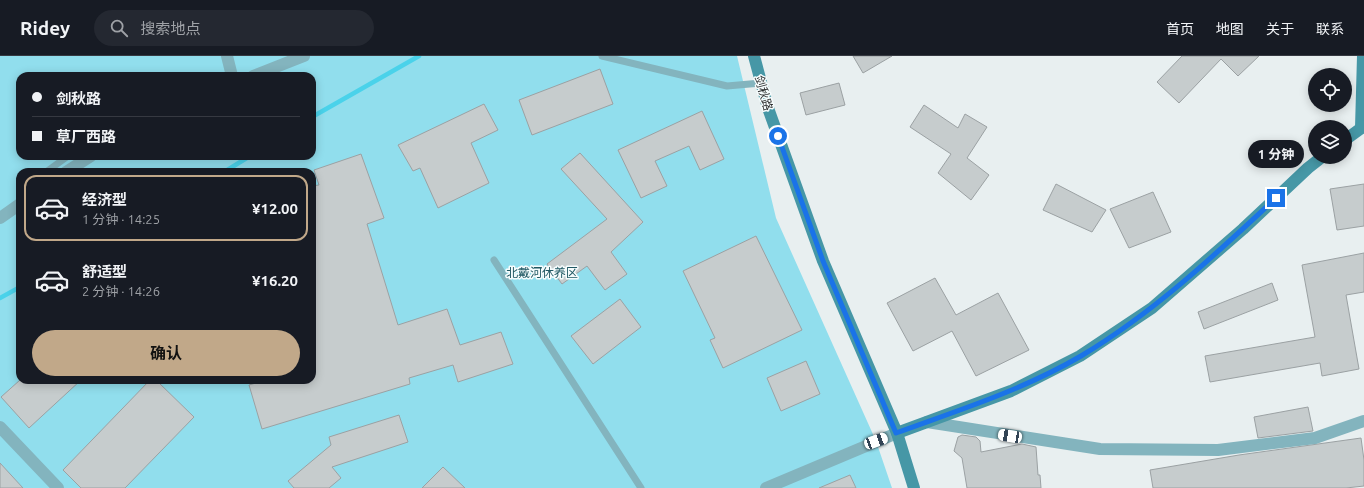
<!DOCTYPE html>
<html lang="zh">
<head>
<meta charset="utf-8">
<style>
	:root { --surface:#171b24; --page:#242831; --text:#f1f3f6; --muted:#9ea1a6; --line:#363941; --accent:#c1a889 }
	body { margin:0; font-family:Ubuntu,"Noto Sans SC",sans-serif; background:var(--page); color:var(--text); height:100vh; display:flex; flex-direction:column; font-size:15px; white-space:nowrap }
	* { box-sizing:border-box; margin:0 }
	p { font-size:13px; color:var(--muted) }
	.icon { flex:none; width:22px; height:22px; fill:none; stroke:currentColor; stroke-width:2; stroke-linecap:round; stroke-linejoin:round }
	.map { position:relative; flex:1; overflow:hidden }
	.drawer { position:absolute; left:16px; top:112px; width:300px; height:216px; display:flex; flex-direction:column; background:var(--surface); border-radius:12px; box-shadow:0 2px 10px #0003 }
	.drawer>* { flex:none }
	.top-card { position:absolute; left:16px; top:16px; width:300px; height:88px; border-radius:12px; box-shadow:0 2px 10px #0003; display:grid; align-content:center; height:88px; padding:0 16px; background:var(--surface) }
	.tools { position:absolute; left:1308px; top:12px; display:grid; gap:8px }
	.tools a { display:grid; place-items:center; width:44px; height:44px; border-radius:50%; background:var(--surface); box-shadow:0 2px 10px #0003; font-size:20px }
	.end { position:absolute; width:18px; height:18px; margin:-9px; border:5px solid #1a73e8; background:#fff; box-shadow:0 0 0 2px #fff }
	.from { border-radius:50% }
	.bubble { position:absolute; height:28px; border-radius:14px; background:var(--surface); box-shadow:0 2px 10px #0003; font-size:13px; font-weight:700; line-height:28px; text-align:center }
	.car { position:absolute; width:12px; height:24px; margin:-12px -6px; border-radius:5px; box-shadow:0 0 3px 1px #0007; background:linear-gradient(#fff 24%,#345 0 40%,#fff 0 76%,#345 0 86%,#fff 0) }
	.top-card b { display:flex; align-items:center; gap:14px; height:38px; font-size:15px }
	.top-card b+b { border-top:1px solid var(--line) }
	.top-card i { width:10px; height:10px; background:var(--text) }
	ul { padding:7px 0 0; list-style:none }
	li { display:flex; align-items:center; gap:12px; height:66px; margin:0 8px 6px; padding:0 8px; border:2px solid transparent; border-radius:12px }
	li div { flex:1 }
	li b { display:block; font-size:15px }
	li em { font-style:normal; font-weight:700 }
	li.selected { border-color:var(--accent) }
	li>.icon { width:36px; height:36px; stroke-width:1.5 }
	.cta { display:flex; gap:8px; margin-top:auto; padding:8px 16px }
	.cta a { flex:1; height:46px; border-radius:24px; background:var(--accent); color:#111; font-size:16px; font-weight:700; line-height:46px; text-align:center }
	header { display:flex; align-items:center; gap:24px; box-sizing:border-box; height:56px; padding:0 20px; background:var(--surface); border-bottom:1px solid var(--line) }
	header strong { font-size:19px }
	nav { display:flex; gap:22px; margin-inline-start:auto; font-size:14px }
	.search { width:280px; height:36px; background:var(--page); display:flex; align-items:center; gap:10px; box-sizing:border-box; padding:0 14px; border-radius:22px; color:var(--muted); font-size:15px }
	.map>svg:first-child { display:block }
	.green { fill:#91deed; fill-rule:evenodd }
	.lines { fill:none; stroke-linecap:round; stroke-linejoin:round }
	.stream { stroke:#4ad2ea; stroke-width:4.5 }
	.building { fill:#c6cccd; stroke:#9ba1a3 }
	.service { stroke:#83b4be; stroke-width:7 }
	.minor { stroke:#83b4be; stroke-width:12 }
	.secondary { stroke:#4697a6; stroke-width:12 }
	.route { stroke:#1a73e8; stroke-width:5 }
	.labels { text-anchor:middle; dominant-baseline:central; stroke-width:3; stroke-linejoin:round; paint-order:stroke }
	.street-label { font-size:12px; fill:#2b2d2e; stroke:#f6fcfd }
	.park-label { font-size:12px; fill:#205863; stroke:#f6fcfd }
</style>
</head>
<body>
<header>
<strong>Ridey</strong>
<div class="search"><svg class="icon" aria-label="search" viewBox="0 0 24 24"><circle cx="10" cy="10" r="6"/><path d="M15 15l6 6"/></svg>搜索地点</div>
<nav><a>首页</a><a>地图</a><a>关于</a><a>联系</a></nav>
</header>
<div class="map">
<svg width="1364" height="432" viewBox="0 0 1364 432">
	<rect width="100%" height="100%" fill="#e8eff0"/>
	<path class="green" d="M 0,0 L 737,0 L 776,162 L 876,385 L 892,432 L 0,432 ZM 20,20 L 312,20 L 312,100 L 20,100 ZM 20,116 L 312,116 L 312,324 L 20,324 Z"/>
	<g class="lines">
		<g class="stream">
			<polyline points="312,61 419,0"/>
			<polyline points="224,116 250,100"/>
			<polyline points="0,242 20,231"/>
		</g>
	</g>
	<g class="building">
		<polygon points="853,0 892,0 863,17"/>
		<polygon points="1182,0 1259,0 1238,20 1221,3 1179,47 1157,26"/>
		<polygon points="600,13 613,48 532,79 519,44"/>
		<polygon points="839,27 845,49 806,59 800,37"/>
		<polygon points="484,48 498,74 471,87 489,127 438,152 420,112 413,115 398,89"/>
		<polygon points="924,49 958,72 965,58 987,71 967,102 989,119 971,144 938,117 951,98 910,71"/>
		<polygon points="702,55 724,103 700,114 689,90 655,105 667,130 641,142 618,94"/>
		<polygon points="580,97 643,166 611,196 627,218 605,234 587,210 562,228 547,208 607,163 561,113"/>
		<polygon points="361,98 384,162 367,168 398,269 447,253 460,289 501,276 513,308 458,326 453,309 409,322 410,328 262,373 249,329 266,324 312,324 312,130 319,129 314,114"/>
		<polygon points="1056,128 1106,154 1092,176 1043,154"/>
		<polygon points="1364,128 1364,170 1337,174 1330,133"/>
		<polygon points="1153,136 1171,176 1129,192 1110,153"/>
		<polygon points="756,180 802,274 723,312 710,284 715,282 683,215"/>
		<polygon points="1364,197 1364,236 1346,239 1359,313 1322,320 1320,307 1210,326 1205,300 1315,281 1302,209"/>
		<polygon points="935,222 956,259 998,237 1029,294 976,320 952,275 913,295 887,247"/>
		<polygon points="1272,227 1278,244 1204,273 1198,256"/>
		<polygon points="620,243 641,271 593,308 571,280"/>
		<polygon points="806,305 820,338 781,355 767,322"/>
		<polygon points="20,324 81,324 29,372 1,341"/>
		<polygon points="150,324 156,324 194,361 125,432 81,432 63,414"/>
		<polygon points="1308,351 1313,375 1258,382 1254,361"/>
		<polygon points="399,359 408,386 332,411 341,422 329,432 294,432 288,425 331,389 329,381"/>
		<polygon points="962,379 976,381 980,385 981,396 1022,388 1036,391 1038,419 1040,419 1041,432 967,432 962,402 954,395 958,381"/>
		<polygon points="1361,382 1364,404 1364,430 1346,432 1153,432 1150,414 1239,399"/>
		<polygon points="0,407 23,432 0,432"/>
		<polygon points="443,411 465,432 422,432"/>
		<polygon points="850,419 856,432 819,432"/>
	</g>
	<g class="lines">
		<g class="service">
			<polyline points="602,0 727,30 761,27"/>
			<polyline points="46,116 68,100"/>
			<polyline points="494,204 641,432"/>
		</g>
		<g class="minor">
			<polyline points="227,0 232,20"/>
			<polyline points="253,20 304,0"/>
			<polyline points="66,116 91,100"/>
			<polyline points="0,162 20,148"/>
			<polyline points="927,366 1100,393 1218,394 1315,382 1364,365"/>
			<polyline points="0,371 58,432"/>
			<polyline points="766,432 897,377"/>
		</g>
		<g class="secondary">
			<polyline points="754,0 768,52 823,205 897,377 914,432"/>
			<polyline points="1361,72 1363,0"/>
			<polyline points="1345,84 1364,70"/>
			<polyline points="897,377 1011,335 1080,300 1152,252 1243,173 1308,112 1322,101"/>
		</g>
	</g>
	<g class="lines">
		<path class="route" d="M 778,80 L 823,205 L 896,377 C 959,354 1023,334 1081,300 C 1153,257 1214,200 1276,142"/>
	</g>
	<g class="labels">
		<g class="street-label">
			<text transform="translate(764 37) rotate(74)">剑秋路</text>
		</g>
		<g class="park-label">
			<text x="542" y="216">北戴河休养区</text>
		</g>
	</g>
</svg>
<div class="tools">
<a><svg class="icon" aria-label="locate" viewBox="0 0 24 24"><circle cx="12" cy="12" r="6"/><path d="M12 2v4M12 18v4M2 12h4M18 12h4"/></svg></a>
<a><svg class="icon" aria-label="layers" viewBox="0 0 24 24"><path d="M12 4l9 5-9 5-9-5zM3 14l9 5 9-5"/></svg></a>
</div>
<i class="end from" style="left:778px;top:80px"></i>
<i class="end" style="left:1276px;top:142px"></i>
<div class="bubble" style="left:1248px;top:84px;width:56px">1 分钟</div>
<i class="car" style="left:1010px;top:380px;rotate:279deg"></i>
<i class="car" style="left:876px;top:385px;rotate:70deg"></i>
<div class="top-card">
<b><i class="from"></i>剑秋路</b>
<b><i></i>草厂西路</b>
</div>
<section class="drawer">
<ul>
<li class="selected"><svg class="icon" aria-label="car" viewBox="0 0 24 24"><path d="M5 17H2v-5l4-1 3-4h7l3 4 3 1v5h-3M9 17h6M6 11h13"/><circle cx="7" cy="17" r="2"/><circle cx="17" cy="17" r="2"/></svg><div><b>经济型</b><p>1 分钟 · 14:25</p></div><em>¥12.00</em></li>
<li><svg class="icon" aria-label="car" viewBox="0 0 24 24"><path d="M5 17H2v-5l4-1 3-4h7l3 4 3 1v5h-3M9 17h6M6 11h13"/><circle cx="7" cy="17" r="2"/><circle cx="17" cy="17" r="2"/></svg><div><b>舒适型</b><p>2 分钟 · 14:26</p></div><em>¥16.20</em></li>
</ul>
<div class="cta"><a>确认</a></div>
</section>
</div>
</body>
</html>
